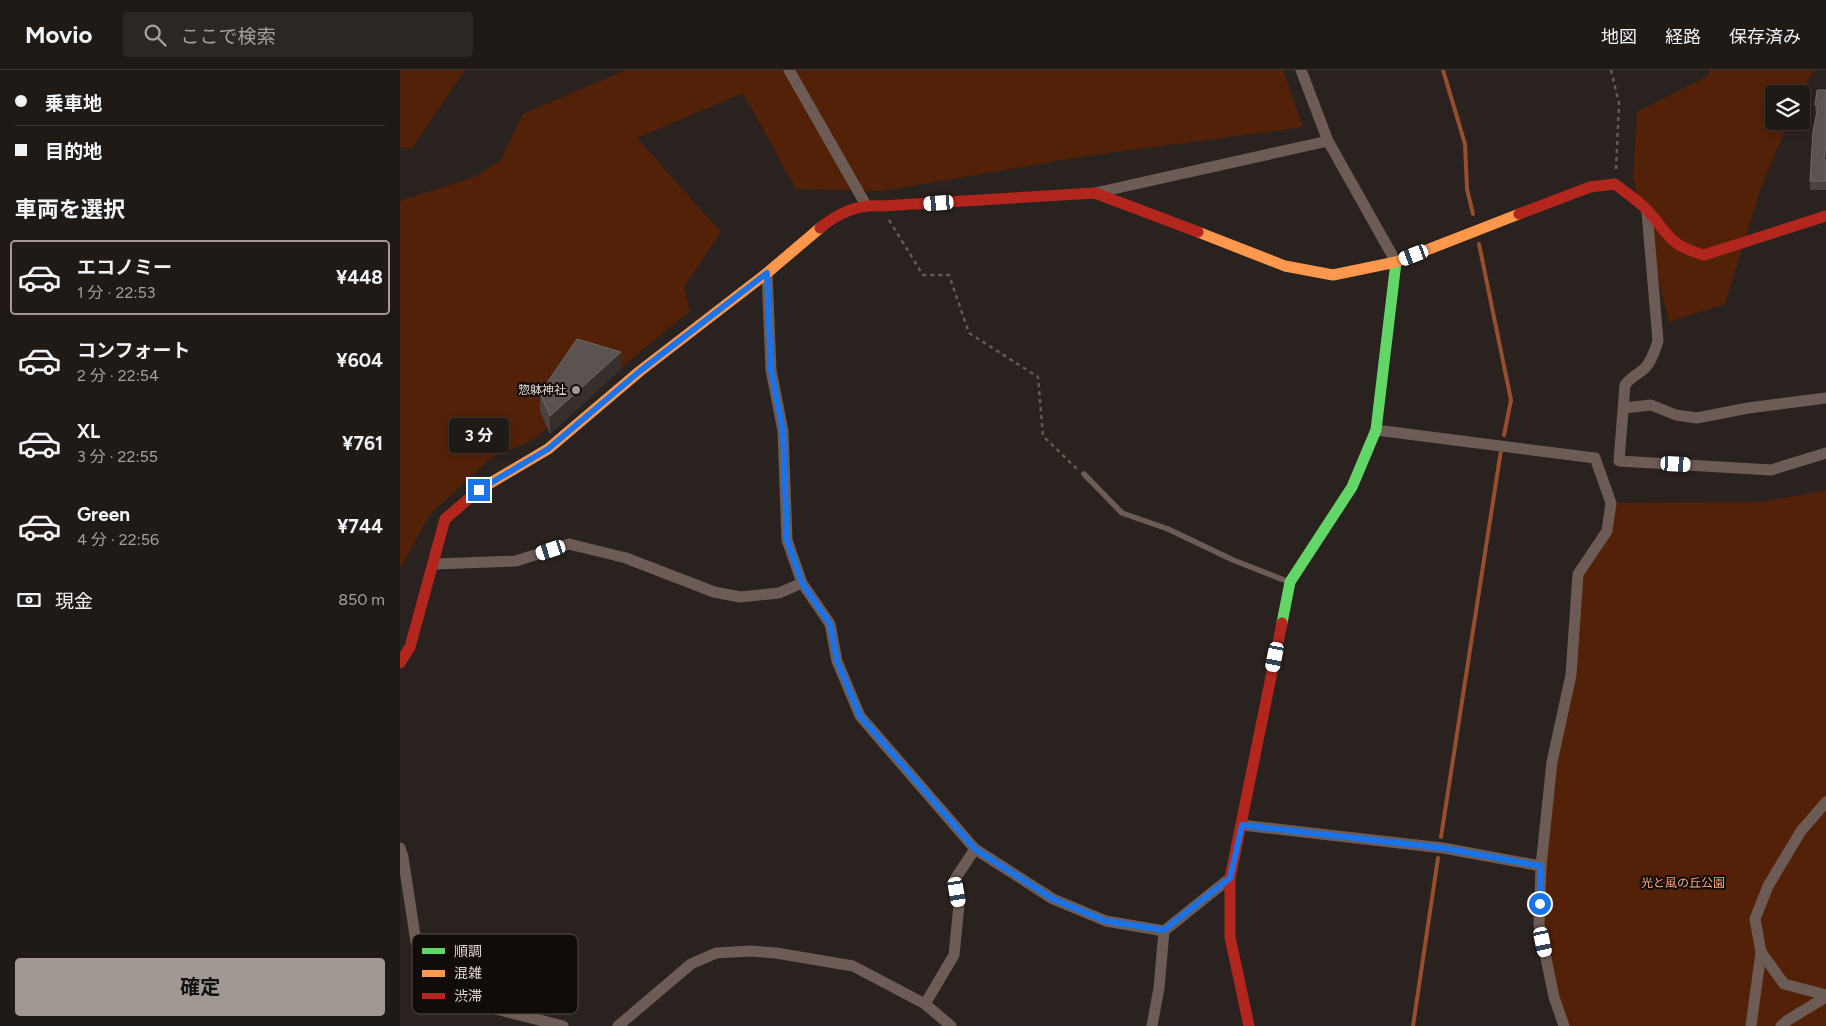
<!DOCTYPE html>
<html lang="ja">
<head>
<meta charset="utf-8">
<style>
	:root { --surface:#201a16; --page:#2d2723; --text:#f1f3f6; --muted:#a2a1a1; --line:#3d3835; --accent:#a19894 }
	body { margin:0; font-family:Figtree,"Noto Sans JP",sans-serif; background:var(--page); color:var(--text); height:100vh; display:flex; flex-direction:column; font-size:19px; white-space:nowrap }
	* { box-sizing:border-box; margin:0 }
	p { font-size:16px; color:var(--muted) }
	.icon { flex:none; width:28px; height:28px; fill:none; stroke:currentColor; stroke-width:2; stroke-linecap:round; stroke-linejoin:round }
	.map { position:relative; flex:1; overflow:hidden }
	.sheet { display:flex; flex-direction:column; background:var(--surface); width:400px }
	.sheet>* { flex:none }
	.guide { display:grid; align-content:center; height:110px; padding:0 15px; background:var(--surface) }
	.fabs { position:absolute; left:1365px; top:15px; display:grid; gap:10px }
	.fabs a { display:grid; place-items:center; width:45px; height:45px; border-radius:5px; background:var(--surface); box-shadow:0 2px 8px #0003,0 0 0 1px var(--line); font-size:25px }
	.end { position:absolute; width:22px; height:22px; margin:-11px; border:6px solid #1a73e8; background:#fff; box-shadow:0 0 0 2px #fff }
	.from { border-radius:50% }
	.bubble { position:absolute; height:35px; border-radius:5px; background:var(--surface); box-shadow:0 2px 8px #0003,0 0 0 1px var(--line); font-size:16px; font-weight:700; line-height:35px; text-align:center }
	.car { position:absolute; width:15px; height:30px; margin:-15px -8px; border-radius:6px; box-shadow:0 0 4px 1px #0007; background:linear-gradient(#fff 24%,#345 0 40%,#fff 0 76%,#345 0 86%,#fff 0) }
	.guide b { display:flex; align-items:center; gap:18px; height:48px; font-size:19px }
	.guide b+b { border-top:1px solid var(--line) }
	.guide i { width:12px; height:12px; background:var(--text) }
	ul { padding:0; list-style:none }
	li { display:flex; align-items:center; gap:15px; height:75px; margin:0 10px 8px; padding:0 5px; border:2px solid transparent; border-radius:5px }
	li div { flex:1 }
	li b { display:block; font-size:19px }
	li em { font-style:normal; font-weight:700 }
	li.on { border-color:var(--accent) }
	li>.icon { width:45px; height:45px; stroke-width:1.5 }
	h2 { padding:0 15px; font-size:22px; line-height:60px }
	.pay { display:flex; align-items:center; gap:12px; height:55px; padding:0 15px; font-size:19px }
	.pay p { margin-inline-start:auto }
	.cta { display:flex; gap:10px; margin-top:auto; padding:10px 15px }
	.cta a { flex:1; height:58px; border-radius:5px; background:var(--accent); color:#111; font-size:20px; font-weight:700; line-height:58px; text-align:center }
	header { display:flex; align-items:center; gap:30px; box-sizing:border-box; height:70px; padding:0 25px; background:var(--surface); border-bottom:1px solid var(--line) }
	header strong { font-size:24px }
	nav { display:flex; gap:28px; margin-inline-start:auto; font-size:18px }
	.search { width:350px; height:45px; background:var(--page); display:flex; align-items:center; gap:12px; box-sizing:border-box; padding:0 18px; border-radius:5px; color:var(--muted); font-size:19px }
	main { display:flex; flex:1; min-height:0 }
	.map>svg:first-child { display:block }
	.green { fill:#522108 }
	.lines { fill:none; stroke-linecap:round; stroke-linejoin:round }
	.stream { stroke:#964e2d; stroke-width:4 }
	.path { stroke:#665a54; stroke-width:2.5; stroke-dasharray:4 4; stroke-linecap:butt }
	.lane { stroke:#6d5c55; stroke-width:5.5 }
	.street { stroke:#6d5c55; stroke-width:11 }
	.fast { stroke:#63d668; stroke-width:11 }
	.slow { stroke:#ff974d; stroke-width:11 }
	.jam { stroke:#b3261e; stroke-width:11 }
	.wall { fill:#4b4340 }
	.shaded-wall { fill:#372f2c }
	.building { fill:#5b5350; stroke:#706864 }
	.route { stroke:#1a73e8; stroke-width:6 }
	.poi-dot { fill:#a19894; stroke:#120c09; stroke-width:2 }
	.labels { text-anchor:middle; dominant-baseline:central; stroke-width:4; stroke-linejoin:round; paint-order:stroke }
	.poi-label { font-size:12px; fill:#e1d7d3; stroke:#120c09; text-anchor:end }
	.park-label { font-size:12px; fill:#ffa782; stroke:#120c09 }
	.key { fill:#120c09; stroke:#504946; stroke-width:1 }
	.key-label { font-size:14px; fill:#e1d7d3 }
</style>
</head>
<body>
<header>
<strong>Movio</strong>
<div class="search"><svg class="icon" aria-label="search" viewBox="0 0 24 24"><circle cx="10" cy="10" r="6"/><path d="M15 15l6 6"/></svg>ここで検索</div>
<nav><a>地図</a><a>経路</a><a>保存済み</a></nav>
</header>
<main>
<section class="sheet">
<div class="guide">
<b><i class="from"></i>乗車地</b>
<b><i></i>目的地</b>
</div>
<h2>車両を選択</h2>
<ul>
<li class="on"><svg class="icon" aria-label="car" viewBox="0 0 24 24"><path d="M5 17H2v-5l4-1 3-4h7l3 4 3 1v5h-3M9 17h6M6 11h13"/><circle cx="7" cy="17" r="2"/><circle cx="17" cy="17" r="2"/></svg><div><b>エコノミー</b><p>1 分 · 22:53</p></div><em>¥448</em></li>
<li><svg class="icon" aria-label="car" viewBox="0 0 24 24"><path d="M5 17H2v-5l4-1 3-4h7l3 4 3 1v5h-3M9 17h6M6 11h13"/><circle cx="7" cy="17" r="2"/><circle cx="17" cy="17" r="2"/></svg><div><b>コンフォート</b><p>2 分 · 22:54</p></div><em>¥604</em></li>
<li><svg class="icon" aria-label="car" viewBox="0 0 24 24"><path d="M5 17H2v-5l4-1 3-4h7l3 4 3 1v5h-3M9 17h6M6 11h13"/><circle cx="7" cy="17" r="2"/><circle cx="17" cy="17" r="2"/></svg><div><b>XL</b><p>3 分 · 22:55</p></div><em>¥761</em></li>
<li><svg class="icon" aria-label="car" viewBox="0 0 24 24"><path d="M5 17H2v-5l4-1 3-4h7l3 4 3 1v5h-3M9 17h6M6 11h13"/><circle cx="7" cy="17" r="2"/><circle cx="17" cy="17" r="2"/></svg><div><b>Green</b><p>4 分 · 22:56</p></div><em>¥744</em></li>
</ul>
<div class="pay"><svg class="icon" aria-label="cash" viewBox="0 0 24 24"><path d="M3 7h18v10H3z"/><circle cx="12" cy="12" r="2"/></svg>現金<p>850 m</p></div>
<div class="cta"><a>確定</a></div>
</section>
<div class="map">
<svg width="1426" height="956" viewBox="0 0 1426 956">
	<rect width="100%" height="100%" fill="#2a221e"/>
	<g class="green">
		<polygon points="0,0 65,0 12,78 0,77"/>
		<polygon points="226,0 883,0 903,57 686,86 482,121 396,119 343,23 237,68 321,162 284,217 290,241 134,369 90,389 30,444 0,499 0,131 74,107 101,90 123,44"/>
		<polygon points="1309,0 1414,0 1401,24 1374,24 1374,51 1389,51 1361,118 1325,234 1269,252 1233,107 1237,42 1308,6"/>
		<polygon points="1426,420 1426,956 1164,956 1139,854 1141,796 1171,605 1178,504 1207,461 1211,433 1362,432"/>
	</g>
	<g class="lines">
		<g class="stream">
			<polyline points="1043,0 1065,74 1067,119 1073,144"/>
			<polyline points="1079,174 1111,330 1104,365"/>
			<polyline points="1041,767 1101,380"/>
			<polyline points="1013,956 1038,788"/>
		</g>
		<g class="path">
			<polyline points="1211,0 1219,33 1216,100"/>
			<polyline points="489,150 523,205 549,205 569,263 638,307 643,366 677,399"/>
		</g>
		<polyline class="lane" points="684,404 722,443 768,459 833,490 889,512"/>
		<g class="street">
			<polyline points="389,0 466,135"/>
			<polyline points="901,0 928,71 996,192"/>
			<polyline points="695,123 928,71"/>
			<path d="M 1247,142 L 1258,271 C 1255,280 1251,293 1244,299 C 1237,305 1231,307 1225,315 L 1219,391 L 1371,400 L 1426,383"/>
			<polyline points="367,203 371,300 383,361 387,470 402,513 430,554 437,591 460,646 575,779 653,829 706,851 764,861 830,808"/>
			<polyline points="1224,338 1251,335 1276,345 1297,348 1348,338 1426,328"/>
			<polyline points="976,360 1195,388 1211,433 1207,461 1178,504 1171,605 1152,692 1141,796 1139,854 1154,927 1164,956"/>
			<polyline points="34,494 116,491 169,474 226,488 314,522 340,527 379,523 402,513"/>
			<polyline points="1426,732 1401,761 1368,816 1355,849 1361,882 1384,914 1426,925"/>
			<polyline points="842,755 1043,778 1141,796"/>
			<polyline points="0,778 3,787 16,872 28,891 40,904 63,926 84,936 163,956"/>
			<polyline points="525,934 554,885 559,835 555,809 575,779"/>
			<polyline points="218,956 291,894 316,883 350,881 376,883 453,896 525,934 551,956"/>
			<polyline points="752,956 759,918 764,861"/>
			<polyline points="1351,956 1361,882"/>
			<polyline points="1381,956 1388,950 1426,927"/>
		</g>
		<polyline class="fast" points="882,553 890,512 952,417 976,360 996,192"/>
		<g class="slow">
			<polyline points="798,162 885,196 933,205 996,192 1119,144"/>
			<polyline points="87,415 148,379 240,301 367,203 420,158"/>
		</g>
		<g class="jam">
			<path d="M 1119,144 L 1190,117 L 1215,114 C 1226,123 1239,131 1248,141 C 1270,166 1269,175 1304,185 L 1426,146"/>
			<path d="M 420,158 C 438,143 458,134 481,136 L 695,123 L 798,162"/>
			<polyline points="0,593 10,577 45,449 79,420 87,415"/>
			<polyline points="849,956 830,867 830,808 882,553"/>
		</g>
	</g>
	<g class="wall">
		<polygon points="1426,20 1426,83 1425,90 1426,90 1426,120 1410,120 1410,111 1416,45 1415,35"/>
		<polygon points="221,299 150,364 140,341 140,323"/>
	</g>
	<polygon class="shaded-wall" points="221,282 221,299 150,364 150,346"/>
	<g class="building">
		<polygon points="1417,20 1426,20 1426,74 1424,90 1426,90 1426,111 1410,111 1413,61 1418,36 1415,35"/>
		<polygon points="177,269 221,282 150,346 140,323"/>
	</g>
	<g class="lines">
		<polyline class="route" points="79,420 148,379 240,301 367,203 371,300 383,361 387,470 402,513 430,554 437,591 460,646 575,779 653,829 706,851 764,860 830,808 842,755 1043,778 1141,796 1140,834"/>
	</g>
	<circle class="poi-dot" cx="176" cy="320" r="5"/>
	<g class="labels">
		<g class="poi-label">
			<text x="166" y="320">惣躰神社</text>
		</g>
		<g class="park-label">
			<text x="1283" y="813">光と風の丘公園</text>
		</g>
	</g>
	<rect x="12" y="864" width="166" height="80" rx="8" class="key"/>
	<rect x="22" y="878" width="23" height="6" fill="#63d668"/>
	<rect x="22" y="900" width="23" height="7" fill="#ff974d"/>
	<rect x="22" y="923" width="23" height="6" fill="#b3261e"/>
	<g class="key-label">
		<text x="54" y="886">順調</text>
		<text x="54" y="908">混雑</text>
		<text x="54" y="931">渋滞</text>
	</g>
</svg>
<div class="fabs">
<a><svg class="icon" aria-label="layers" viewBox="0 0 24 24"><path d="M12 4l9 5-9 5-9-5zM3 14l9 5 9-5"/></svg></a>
</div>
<i class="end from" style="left:1140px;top:834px"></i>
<i class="end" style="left:79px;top:420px"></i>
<div class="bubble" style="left:49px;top:348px;width:60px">3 分</div>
<i class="car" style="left:539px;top:133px;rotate:266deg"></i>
<i class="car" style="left:1014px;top:185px;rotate:249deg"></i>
<i class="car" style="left:1276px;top:394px;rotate:93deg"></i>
<i class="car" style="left:151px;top:480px;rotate:252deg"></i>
<i class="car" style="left:875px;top:587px;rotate:191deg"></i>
<i class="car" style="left:557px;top:822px;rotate:170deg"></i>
<i class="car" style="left:1143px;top:872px;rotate:168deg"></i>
</div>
</main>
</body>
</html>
